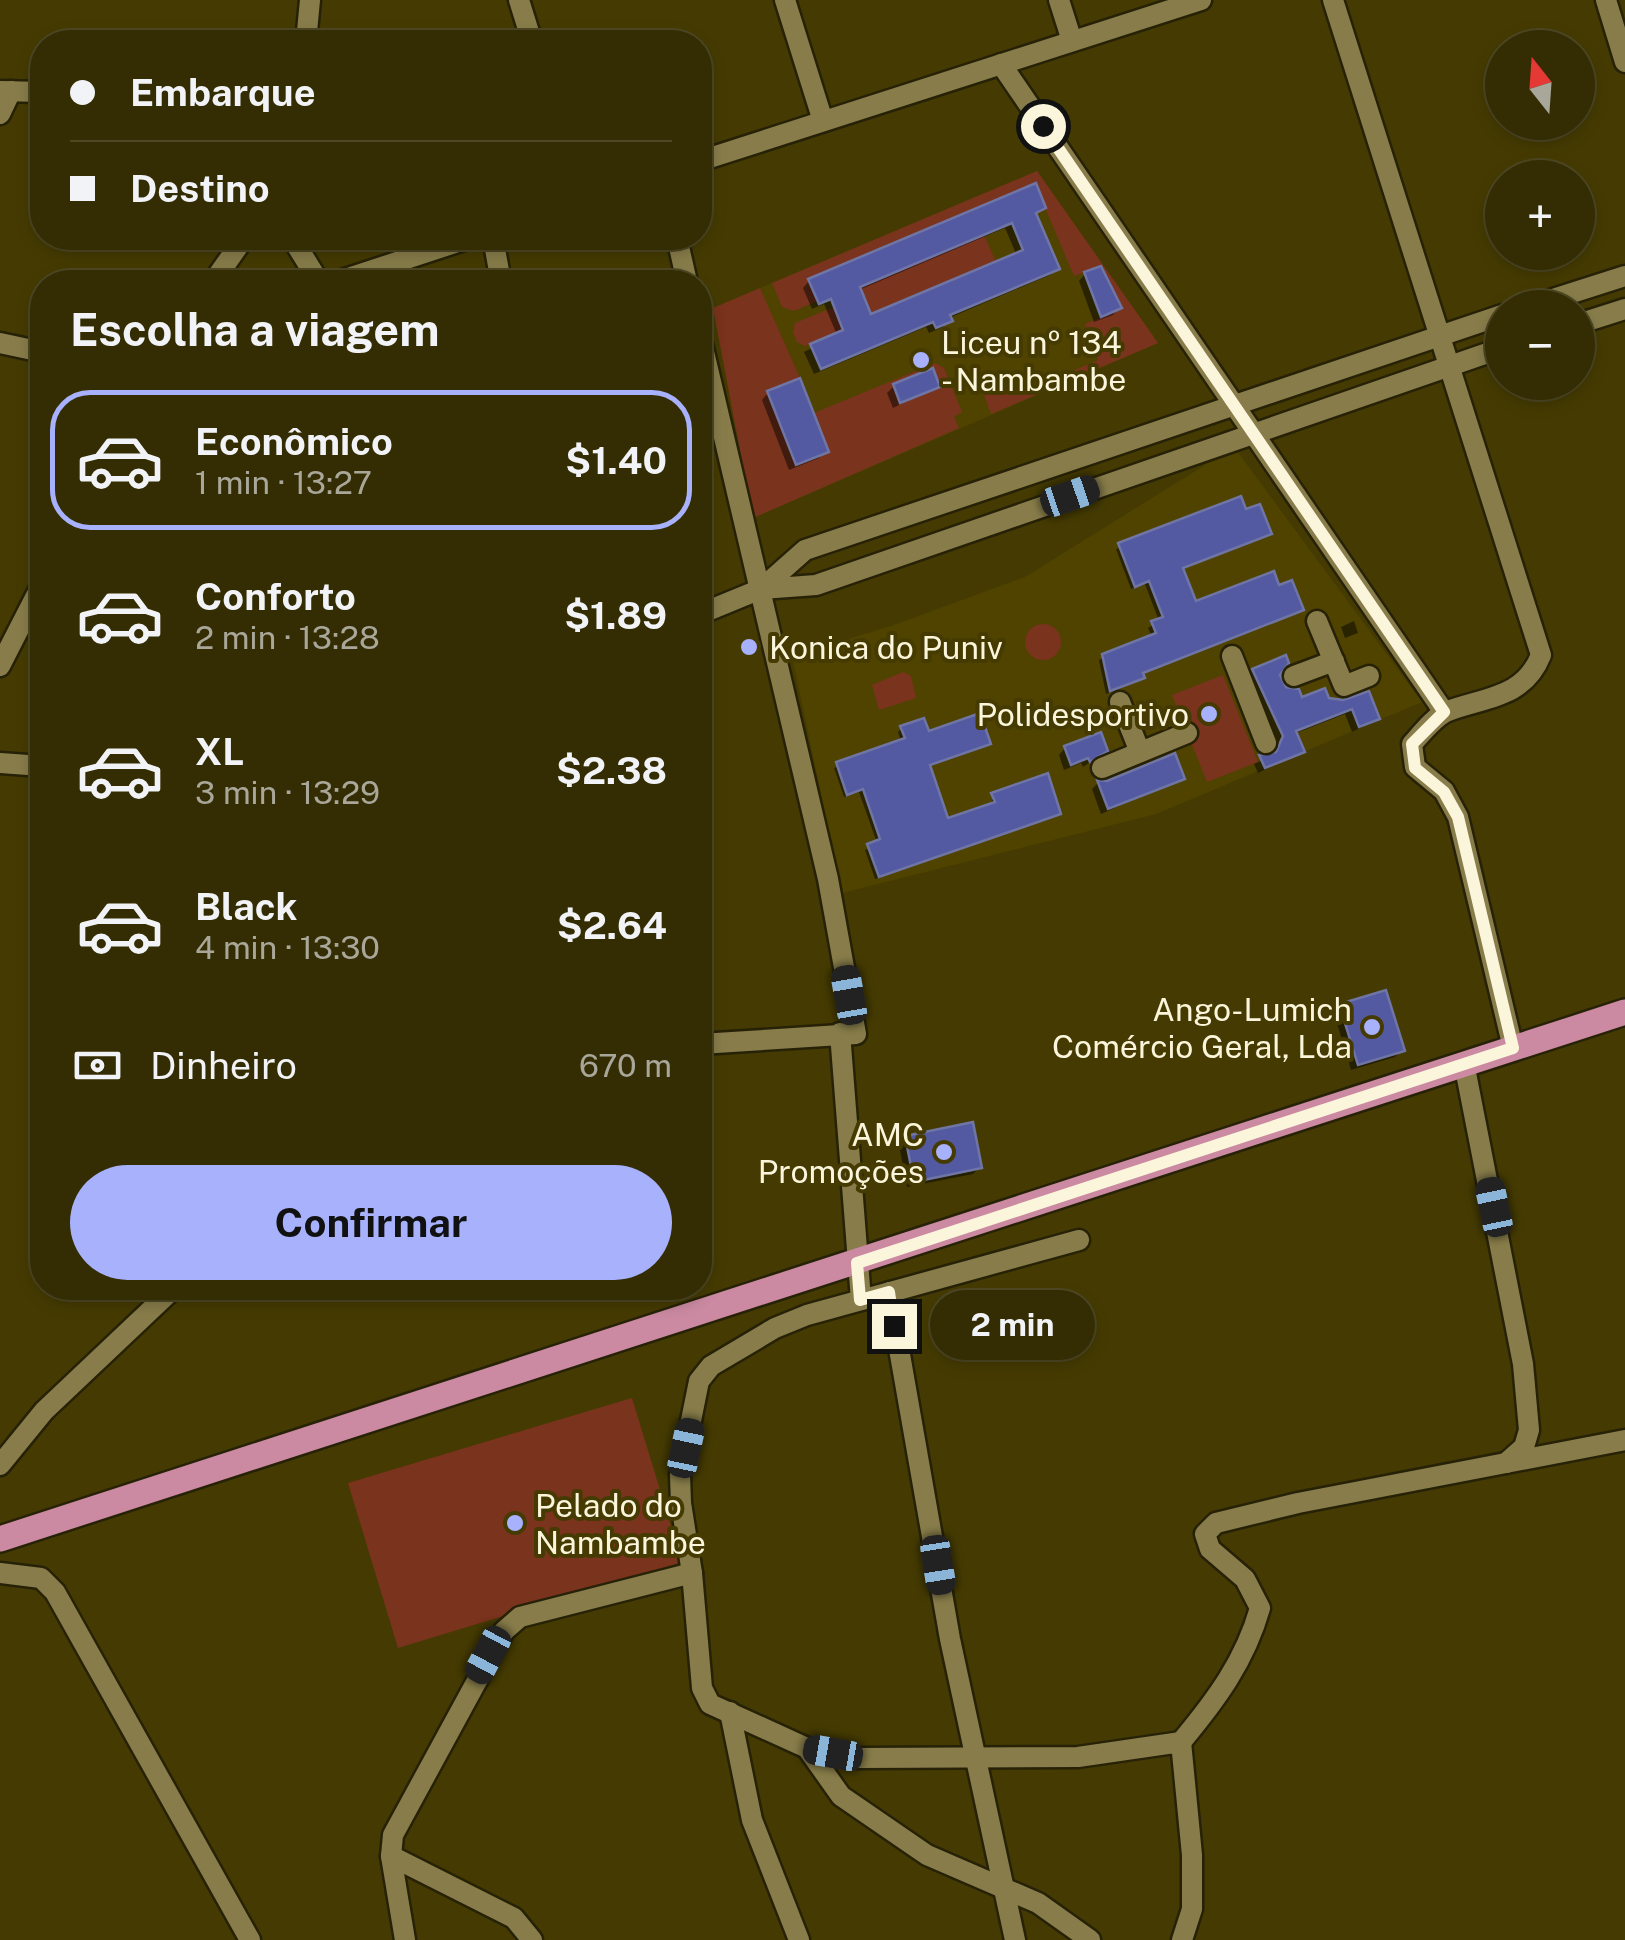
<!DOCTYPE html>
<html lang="pt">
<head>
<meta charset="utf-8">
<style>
	:root { --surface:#342c02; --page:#3c340c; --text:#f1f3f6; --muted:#a9a799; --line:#4e4824; --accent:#a7b1fc }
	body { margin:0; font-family:"Public Sans",sans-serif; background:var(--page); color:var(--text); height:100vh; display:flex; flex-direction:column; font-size:38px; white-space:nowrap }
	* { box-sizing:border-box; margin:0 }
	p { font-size:32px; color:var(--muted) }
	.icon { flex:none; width:55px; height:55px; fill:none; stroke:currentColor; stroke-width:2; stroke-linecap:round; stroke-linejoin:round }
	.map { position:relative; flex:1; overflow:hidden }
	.side { position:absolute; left:30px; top:270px; width:682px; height:1030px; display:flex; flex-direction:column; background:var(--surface); border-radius:40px; box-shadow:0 5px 15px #0003,0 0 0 2px var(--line) }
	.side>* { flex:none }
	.guide { position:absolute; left:30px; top:30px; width:682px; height:220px; border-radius:40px; box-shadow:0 5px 15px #0003,0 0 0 2px var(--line); display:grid; align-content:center; height:220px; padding:0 40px; background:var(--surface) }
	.needle { width:65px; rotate:343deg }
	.fabs { position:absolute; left:1485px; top:30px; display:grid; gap:20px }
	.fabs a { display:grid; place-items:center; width:110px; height:110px; border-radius:50%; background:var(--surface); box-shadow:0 5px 15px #0003,0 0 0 2px var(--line); font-size:50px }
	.end { position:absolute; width:45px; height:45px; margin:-22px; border:12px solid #fbf6db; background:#111; box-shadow:0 0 0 5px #111 }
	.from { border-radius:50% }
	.bubble { position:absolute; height:70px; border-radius:35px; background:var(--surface); box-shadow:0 5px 15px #0003,0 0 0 2px var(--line); font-size:32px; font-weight:700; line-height:70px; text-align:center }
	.car { position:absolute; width:30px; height:60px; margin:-30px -15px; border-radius:12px; box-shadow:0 0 8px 2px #0007; background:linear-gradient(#222 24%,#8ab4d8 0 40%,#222 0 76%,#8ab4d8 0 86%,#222 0) }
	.guide b { display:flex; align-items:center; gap:35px; height:95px; font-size:38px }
	.guide b+b { border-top:2px solid var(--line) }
	.guide i { width:25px; height:25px; background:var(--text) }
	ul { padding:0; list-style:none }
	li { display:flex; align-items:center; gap:30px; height:140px; margin:0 20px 15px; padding:0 20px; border:5px solid transparent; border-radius:40px }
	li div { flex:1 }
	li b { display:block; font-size:38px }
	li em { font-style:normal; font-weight:700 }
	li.selected { border-color:var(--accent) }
	li>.icon { width:90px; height:90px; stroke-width:1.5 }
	h2 { padding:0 40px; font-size:45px; line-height:120px }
	.pay { display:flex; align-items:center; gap:25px; height:110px; padding:0 40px; font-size:38px }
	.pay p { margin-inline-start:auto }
	.button { display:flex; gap:20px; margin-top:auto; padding:20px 40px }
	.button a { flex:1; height:115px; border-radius:60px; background:var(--accent); color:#111; font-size:40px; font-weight:700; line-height:115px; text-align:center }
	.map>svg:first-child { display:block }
	.built { fill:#504300 }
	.green { fill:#7a331c }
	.shadow { fill:#0007; fill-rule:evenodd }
	.building { fill:#545aa1; stroke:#6f75a4; stroke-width:2.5; fill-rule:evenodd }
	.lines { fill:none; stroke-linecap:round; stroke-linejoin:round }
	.minor-casing { stroke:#272207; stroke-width:25 }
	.major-casing { stroke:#272207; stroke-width:30 }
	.minor { stroke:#887d4a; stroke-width:20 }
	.major { stroke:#cb8aa1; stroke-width:25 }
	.route { stroke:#fbf6db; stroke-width:12 }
	.poi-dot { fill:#a7b1fc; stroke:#453b02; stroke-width:4 }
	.labels { text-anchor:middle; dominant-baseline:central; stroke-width:8; stroke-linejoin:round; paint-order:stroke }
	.poi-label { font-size:32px; fill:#fbf6db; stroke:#453b02; text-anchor:start }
</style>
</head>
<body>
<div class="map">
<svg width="1625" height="1940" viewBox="0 0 1625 1940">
	<rect width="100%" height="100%" fill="#453b02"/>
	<g class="built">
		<polygon points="1037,171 1158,343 753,518 713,308"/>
		<polygon points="1234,447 1422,702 1156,814 842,893 792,656 891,626 1025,577"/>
	</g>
	<g class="green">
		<polygon points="1037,171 1158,343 991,414 984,395 987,386 1005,380 1015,396 1098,360 1085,324 1122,308 1101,266 1074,276 1035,184 809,279 817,301 794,311 782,307 772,283"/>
		<polygon points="984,235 996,262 871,314 860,287"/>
		<polygon points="760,288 800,378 767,391 814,413 935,363 944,368 962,412 954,417 959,428 753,518 713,308"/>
		<polygon points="834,307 843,330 805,346 797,342 793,332 795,323"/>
		<circle cx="1043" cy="642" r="18"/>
		<polygon points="903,672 911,676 916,698 879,710 872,685"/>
		<polygon points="1223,675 1258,762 1207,782 1172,695"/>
		<polygon points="632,1398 682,1562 398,1648 348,1483"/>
	</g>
	<g class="shadow">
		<path d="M 1043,208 L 1034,215 L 1057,268 L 1050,275 L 949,318 L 943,327 L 929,333 L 926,327 L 814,374 L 804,352 L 837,335 L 824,304 L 812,309 L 803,288 L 809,281 ZM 1005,228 L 1017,256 L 870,317 L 859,290 Z"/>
		<polygon points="1085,274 1119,308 1113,315 1094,322 1079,281"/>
		<polygon points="894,386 937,386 893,408 887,393"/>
		<polygon points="768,393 826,451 819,458 789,470 762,400"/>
		<polygon points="700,492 706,526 700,531"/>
		<polygon points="1245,513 1269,533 1181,570 1195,604 1277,588 1301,610 1141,674 1138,681 1106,694 1099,660 1152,637 1148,628 1159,621 1145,584 1131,589 1116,549"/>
		<polygon points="1354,621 1358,633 1345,638 1341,627"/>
		<polygon points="1253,671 1278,672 1279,683 1301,700 1343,702 1377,719 1352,732 1345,714 1294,734 1302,751 1258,773 1254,764 1273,755 1277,744 1247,678"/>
		<polygon points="902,728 988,744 928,767 947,821 991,806 993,795 1059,813 875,879 865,850 877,843 859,792 844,797 834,768 901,742 898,732"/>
		<polygon points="1065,748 1098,757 1083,767 1081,763 1064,770 1059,755"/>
		<polygon points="1182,778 1101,814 1092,789 1098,783"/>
		<polygon points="1341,1006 1402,1050 1395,1057 1351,1070 1334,1013"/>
		<polygon points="906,1138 980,1167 973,1174 907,1187 899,1145"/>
	</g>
	<g class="building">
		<path d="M 1036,183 L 1046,208 L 1036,213 L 1060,269 L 950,315 L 953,321 L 936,328 L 933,322 L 821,369 L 810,344 L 843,330 L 831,299 L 819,304 L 808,279 ZM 1012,223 L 1023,250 L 871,314 L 860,287 Z"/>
		<polygon points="1101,266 1122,308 1101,317 1084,272"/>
		<polygon points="933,368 940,387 900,403 893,384"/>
		<polygon points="800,378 829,452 796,465 767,391"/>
		<polygon points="1241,496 1246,509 1260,504 1272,534 1183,568 1196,601 1274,571 1279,585 1292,580 1304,610 1143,673 1145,678 1110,691 1102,654 1156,633 1151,621 1163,617 1149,581 1135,587 1118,543"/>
		<polygon points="1286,655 1289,663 1280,675 1286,687 1299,689 1302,697 1325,688 1329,698 1343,700 1369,691 1380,719 1359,727 1352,709 1296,731 1305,752 1265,768 1259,755 1276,752 1283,736 1252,669"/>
		<polygon points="980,713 991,744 930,765 948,818 995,802 991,793 1048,773 1061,814 879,877 867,844 880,839 863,789 847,795 836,762 905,738 900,726 924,718 929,731"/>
		<polygon points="1101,732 1108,751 1090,762 1088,758 1071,765 1064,746"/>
		<polygon points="1175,753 1185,779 1108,809 1097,780 1107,781"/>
		<polygon points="1386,990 1405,1051 1358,1065 1339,1004"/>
		<polygon points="973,1122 982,1168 914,1182 905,1136"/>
	</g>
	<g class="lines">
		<g class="minor-casing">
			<g id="minor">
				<polyline points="519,0 532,42"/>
				<polyline points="785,0 823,121"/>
				<polyline points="1059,0 1072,41"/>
				<path d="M 1333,0 L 1541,655 C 1524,698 1486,697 1448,711 C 1435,716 1422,733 1412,744 L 1415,767 L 1444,791 L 1458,817 L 1513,1048"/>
				<polyline points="1606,0 1625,62"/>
				<polyline points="306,42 310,0"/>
				<polyline points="1001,64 1444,712"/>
				<polyline points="0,91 42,92"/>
				<polyline points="0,114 11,91"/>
				<polyline points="700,161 1201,0"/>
				<polyline points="292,238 319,282"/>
				<polyline points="493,238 501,282"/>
				<polyline points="677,238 687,282"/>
				<polyline points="213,282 244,238"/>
				<polyline points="336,282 470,238"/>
				<polyline points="1525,308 1625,276"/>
				<polyline points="1578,324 1625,309"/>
				<polyline points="700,335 828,879 856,1034 700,1044"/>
				<polyline points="0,343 42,352"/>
				<polyline points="761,589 805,550 1502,315"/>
				<polyline points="700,614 761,589 816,585 1502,348"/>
				<polyline points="1317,621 1344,686 1369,676"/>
				<polyline points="1232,656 1266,743"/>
				<polyline points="0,666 42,584"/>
				<polyline points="1294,676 1334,661"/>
				<polyline points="1120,702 1140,752"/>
				<polyline points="0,763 42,766"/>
				<polyline points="1102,768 1187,733"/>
				<polyline points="840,1033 861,1300"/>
				<polyline points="1464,1063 1523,1364 1529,1430 1524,1447 1506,1463"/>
				<polyline points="1079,1240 807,1315 775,1328 711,1366 699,1381 680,1475 681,1503 692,1573 702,1688 710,1704 807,1748 859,1758 1078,1757 1181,1742 1192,1855 1192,1909 1182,1940"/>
				<polyline points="889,1292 950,1639 1015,1940"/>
				<polyline points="0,1465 44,1411 174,1288"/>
				<polyline points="0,1573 41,1578 55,1592 250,1940"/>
				<polyline points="730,1712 752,1820 799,1940"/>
				<path d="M 1181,1742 C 1216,1700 1245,1661 1260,1608 L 1245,1579 L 1210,1549 L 1205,1534 L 1216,1523 L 1298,1503 L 1625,1440"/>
				<polyline points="807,1748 841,1796 927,1855 1038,1903 1090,1940"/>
				<polyline points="391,1856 514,1918 532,1940"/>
				<polyline points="405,1940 391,1856 393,1835 504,1631 520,1617 692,1573"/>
			</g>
		</g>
		<g class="major-casing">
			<polyline id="major" points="0,1539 1625,1012"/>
		</g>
		<use href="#minor" class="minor"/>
		<use href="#major" class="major"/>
	</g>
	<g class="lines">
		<polyline class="route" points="894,1326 889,1292 860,1300 857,1263 1513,1048 1458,817 1444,792 1415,768 1412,744 1444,712 1043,126"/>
	</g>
	<g class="poi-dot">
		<circle cx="921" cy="360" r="10"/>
		<circle cx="749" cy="647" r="10"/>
		<circle cx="1209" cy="714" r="10"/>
		<circle cx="1372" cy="1027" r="10"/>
		<circle cx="944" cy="1152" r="10"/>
		<circle cx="515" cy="1523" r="10"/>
	</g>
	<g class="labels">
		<g class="poi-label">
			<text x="941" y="342">Liceu nº 134<tspan x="941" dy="37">- Nambambe</tspan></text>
			<text x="769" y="647">Konica do Puniv</text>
			<text x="1189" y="714" text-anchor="end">Polidesportivo</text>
			<text x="1352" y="1009" text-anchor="end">Ango-Lumich<tspan x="1352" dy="37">Comércio Geral, Lda</tspan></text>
			<text x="924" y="1134" text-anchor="end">AMC<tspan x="924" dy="37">Promoções</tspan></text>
			<text x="535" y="1505">Pelado do<tspan x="535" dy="37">Nambambe</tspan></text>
		</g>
	</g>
</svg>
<div class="fabs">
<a><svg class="needle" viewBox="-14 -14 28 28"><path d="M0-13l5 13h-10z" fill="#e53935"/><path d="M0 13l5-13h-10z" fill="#a9a799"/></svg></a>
<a>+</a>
<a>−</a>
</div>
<i class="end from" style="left:1043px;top:126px"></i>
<i class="end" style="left:894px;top:1326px"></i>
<div class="bubble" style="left:930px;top:1290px;width:165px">2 min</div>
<i class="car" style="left:1070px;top:496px;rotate:71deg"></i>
<i class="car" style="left:849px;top:995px;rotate:350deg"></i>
<i class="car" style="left:1494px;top:1207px;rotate:348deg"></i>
<i class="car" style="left:686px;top:1448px;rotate:12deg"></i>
<i class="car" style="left:938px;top:1565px;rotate:171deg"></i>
<i class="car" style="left:488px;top:1655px;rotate:208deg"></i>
<i class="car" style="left:833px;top:1753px;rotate:280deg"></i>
<div class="guide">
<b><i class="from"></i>Embarque</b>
<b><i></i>Destino</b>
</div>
<section class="side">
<h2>Escolha a viagem</h2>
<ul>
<li class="selected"><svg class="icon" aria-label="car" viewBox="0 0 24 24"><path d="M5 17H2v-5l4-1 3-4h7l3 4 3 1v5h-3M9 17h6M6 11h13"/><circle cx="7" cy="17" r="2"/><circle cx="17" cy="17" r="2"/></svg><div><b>Econômico</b><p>1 min · 13:27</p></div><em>$1.40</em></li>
<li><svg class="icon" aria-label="car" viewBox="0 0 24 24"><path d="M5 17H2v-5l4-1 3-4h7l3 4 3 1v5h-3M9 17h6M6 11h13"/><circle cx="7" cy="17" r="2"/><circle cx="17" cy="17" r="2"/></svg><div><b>Conforto</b><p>2 min · 13:28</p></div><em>$1.89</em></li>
<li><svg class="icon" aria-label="car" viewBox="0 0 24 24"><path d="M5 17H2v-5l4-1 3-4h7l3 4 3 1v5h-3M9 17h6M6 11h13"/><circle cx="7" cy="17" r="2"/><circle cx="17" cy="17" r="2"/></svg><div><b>XL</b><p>3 min · 13:29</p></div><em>$2.38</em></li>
<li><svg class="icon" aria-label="car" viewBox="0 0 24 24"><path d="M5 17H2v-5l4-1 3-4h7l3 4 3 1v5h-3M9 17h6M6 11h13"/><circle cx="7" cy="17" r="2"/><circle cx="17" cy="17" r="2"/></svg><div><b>Black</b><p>4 min · 13:30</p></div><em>$2.64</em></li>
</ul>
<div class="pay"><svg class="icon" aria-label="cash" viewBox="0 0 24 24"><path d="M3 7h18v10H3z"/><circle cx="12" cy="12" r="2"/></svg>Dinheiro<p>670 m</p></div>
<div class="button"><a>Confirmar</a></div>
</section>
</div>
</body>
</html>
